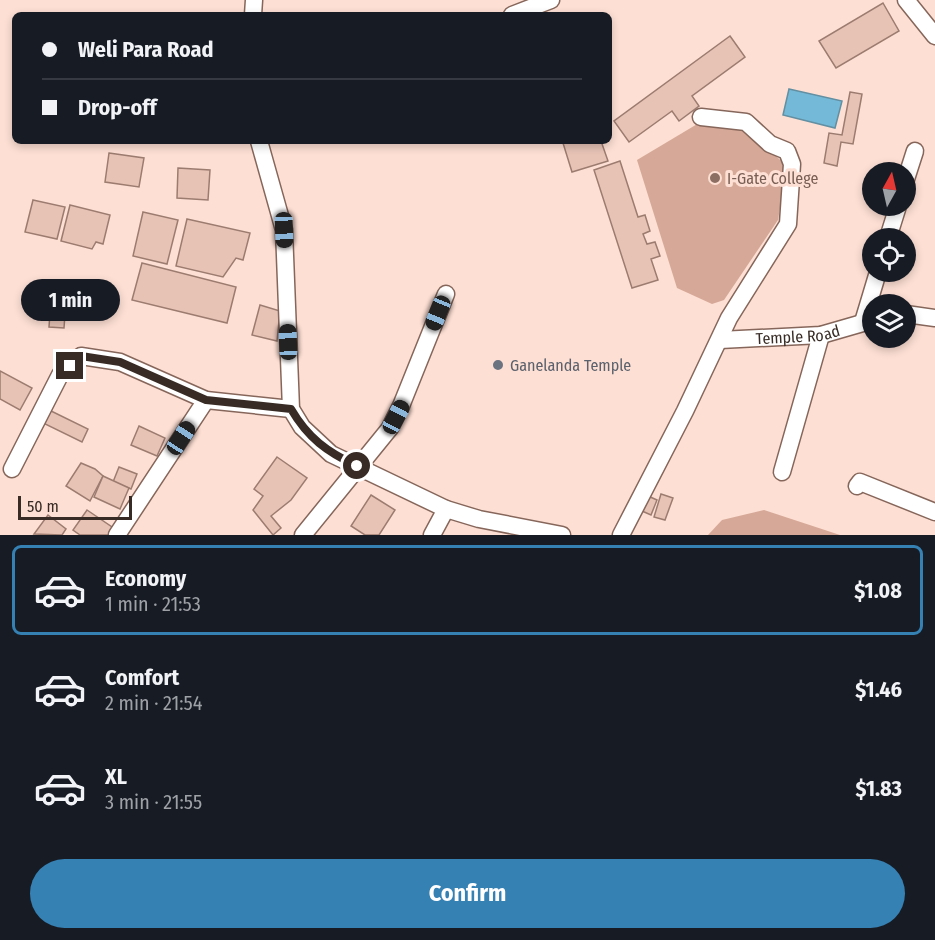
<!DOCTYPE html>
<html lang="en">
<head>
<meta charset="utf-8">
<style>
	:root { --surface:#171b24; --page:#242831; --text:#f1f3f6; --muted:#9ea1a6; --line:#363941; --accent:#3681b4 }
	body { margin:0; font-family:"Fira Sans Condensed",sans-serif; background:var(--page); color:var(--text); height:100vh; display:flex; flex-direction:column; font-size:22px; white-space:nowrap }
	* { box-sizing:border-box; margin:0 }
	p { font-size:20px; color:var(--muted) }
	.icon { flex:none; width:33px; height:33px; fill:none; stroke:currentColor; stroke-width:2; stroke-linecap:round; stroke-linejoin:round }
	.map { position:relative; height:535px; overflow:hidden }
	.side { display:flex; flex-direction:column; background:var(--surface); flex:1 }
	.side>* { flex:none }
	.guide { position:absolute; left:12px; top:12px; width:600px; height:132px; border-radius:9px; box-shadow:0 3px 9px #0003; display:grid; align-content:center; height:132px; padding:0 30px; background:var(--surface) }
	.needle { width:39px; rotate:8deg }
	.controls { position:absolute; left:862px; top:162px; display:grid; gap:12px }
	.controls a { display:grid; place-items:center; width:54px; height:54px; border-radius:50%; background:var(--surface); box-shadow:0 3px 9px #0003; font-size:30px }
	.scale { position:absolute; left:18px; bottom:15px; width:114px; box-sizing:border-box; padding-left:6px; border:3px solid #382b25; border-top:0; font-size:16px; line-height:21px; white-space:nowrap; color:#382b25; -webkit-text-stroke:4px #fddfd4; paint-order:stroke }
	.end { position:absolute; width:27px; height:27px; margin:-14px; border:8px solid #382b25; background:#fff; box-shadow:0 0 0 3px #fff }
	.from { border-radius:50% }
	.bubble { position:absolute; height:42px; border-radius:21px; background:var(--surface); box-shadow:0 3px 9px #0003; font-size:20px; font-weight:700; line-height:42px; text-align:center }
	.car { position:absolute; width:18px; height:36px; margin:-18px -9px; border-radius:8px; box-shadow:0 0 4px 2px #0007; background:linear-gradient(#222 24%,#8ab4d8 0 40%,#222 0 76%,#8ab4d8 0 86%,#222 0) }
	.guide b { display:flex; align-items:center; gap:21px; height:57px; font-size:22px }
	.guide b+b { border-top:2px solid var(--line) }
	.guide i { width:15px; height:15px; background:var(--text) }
	ul { padding:10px 0 0; list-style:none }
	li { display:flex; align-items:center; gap:18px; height:90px; margin:0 12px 9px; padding:0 18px; border:3px solid transparent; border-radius:9px }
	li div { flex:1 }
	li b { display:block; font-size:22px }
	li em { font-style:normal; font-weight:700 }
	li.selected { border-color:var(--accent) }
	li>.icon { width:54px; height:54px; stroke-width:1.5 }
	.cta { display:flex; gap:12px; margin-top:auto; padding:12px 30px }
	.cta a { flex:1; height:69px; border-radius:36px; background:var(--accent); color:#fff; font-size:24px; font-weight:700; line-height:69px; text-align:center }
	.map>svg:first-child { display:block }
	.green { fill:#d6a897 }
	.water { fill:#74bad8; stroke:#628fa2; stroke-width:1.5 }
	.building { fill:#e7c3b6; stroke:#9d7c70; stroke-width:1.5 }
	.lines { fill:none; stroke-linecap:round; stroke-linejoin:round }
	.minor-casing { stroke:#86665a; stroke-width:19 }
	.minor { stroke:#fff; stroke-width:16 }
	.route { stroke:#382b25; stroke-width:8 }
	.education-dot { fill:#8d6e63; stroke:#fddfd4; stroke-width:2 }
	.worship-dot { fill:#6b7280; stroke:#fddfd4; stroke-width:2 }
	.labels { text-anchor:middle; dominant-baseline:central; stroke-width:6; stroke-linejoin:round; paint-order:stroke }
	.education-label { font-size:16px; fill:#785e54; stroke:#fddfd4; text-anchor:start }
	.street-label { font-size:16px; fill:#382b25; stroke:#fddfd4 }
	.worship-label { font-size:16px; fill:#5b616d; stroke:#fddfd4; text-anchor:start }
</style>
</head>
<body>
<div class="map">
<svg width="935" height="535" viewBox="0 0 935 535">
	<rect width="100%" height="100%" fill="#fddfd4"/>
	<g class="green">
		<polygon points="704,120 743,127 787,166 778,220 724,300 712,304 677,288 637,160"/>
		<polygon points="764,510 840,535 708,535 722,520"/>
	</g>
	<polygon class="water" points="789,89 842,101 835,128 783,115"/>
	<g class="building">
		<polygon points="883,3 899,31 836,68 819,41"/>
		<polygon points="730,36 745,57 692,96 699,106 679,121 672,111 629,142 614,121"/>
		<polygon points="850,92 862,94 853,144 841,142 837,166 824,163 829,133 842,135"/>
		<polygon points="571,141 601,141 608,161 572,172 563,143"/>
		<polygon points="109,153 144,158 139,187 105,182"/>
		<polygon points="620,161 638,217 645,215 650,231 643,234 647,244 655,242 660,256 651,259 658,280 632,288 594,170"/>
		<polygon points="178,168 210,170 208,200 177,198"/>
		<polygon points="33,200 65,207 57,239 25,232"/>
		<polygon points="70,205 110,215 103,244 96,242 92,249 61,241"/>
		<polygon points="143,212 178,220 167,264 133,256"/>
		<polygon points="187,219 250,233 243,260 236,258 223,277 176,266"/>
		<polygon points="142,263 236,287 227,323 132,300"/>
		<polygon points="260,305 280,311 277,341 252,335"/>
		<polygon points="50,313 65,314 64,328 49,327"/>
		<polygon points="0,371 32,388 20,410 0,399"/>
		<polygon points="47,409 88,429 82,442 41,422"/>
		<polygon points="139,426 165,438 157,456 131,445"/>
		<polygon points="277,457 307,478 291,500 271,516 281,528 273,535 253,510 263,496 254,489"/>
		<polygon points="81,463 95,469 103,476 90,501 66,486"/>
		<polygon points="119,467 137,474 131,489 113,482"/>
		<polygon points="103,476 129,488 120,509 94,497"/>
		<polygon points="661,494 673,498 665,520 654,517"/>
		<polygon points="371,495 395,510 379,535 365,535 351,526"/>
		<polygon points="648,496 657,500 651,515 642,511"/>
		<polygon points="87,510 115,529 111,535 80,535 73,530"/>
		<polygon points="48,515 66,529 62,535 34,534"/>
	</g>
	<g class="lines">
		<g class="minor-casing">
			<g id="minor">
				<polyline points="906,0 935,36"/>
				<polyline points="253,15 254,0"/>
				<polyline points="512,15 551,0"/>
				<polyline points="259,141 284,230 291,409 302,427 331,454 446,509 479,519 562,535"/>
				<polyline points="906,179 915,151"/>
				<polyline points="888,238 898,206"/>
				<polyline points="906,314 935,318"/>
				<polyline points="863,322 878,272"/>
				<path id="s1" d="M 720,340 L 821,335 L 873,320"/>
				<polyline points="12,469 60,375 81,356 120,362 206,400 291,409"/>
				<polyline points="782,472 821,335"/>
				<polyline points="857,486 860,482 935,512"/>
				<polyline points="117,535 206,400"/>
				<polyline points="303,535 390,428 401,406 446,294"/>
				<polyline points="432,535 446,509"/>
				<polyline points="621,535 685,411 729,318 788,224 792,164 787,151 770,144 746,122 701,117"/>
			</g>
		</g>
		<use href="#minor" class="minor"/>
	</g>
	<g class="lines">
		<path class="route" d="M 70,366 L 81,356 L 120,362 L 206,400 L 291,409 C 308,438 327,452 357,466"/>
	</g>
	<circle class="education-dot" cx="715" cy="178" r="6"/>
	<circle class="worship-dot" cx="498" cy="365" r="6"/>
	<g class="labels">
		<g class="education-label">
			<text x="727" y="178">I-Gate College</text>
		</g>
		<g class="street-label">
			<text stroke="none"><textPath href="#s1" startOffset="78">Temple Road</textPath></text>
		</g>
		<g class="worship-label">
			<text x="510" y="365">Ganelanda Temple</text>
		</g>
	</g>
</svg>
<div class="controls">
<a><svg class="needle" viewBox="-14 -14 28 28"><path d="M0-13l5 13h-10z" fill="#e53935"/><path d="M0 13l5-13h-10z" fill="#9ea1a6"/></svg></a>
<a><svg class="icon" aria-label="locate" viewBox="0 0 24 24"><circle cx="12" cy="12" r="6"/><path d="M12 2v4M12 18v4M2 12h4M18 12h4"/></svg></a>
<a><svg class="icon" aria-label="layers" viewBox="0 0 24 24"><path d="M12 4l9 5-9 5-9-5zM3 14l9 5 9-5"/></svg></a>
</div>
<div class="scale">50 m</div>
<i class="end from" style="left:357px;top:466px"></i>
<i class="end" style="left:70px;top:366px"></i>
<div class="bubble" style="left:21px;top:279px;width:99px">1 min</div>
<i class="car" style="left:284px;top:230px;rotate:178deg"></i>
<i class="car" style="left:438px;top:313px;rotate:202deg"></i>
<i class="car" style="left:288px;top:342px;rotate:358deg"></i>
<i class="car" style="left:396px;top:417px;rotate:28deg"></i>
<i class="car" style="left:181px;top:438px;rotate:33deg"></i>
<div class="guide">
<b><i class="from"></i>Weli Para Road</b>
<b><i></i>Drop-off</b>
</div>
</div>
<section class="side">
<ul>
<li class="selected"><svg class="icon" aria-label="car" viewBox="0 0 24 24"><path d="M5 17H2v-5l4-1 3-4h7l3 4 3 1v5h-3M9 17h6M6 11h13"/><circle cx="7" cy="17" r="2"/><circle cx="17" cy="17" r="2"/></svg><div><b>Economy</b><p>1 min · 21:53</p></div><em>$1.08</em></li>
<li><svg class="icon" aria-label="car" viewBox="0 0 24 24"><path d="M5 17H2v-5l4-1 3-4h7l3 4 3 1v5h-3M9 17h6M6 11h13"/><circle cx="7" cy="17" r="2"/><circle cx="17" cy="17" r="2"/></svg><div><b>Comfort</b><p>2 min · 21:54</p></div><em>$1.46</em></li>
<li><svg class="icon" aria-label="car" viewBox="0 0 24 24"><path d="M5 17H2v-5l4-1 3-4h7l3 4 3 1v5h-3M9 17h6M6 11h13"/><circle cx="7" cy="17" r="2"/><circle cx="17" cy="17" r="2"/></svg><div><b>XL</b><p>3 min · 21:55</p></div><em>$1.83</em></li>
</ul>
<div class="cta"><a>Confirm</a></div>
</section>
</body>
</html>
